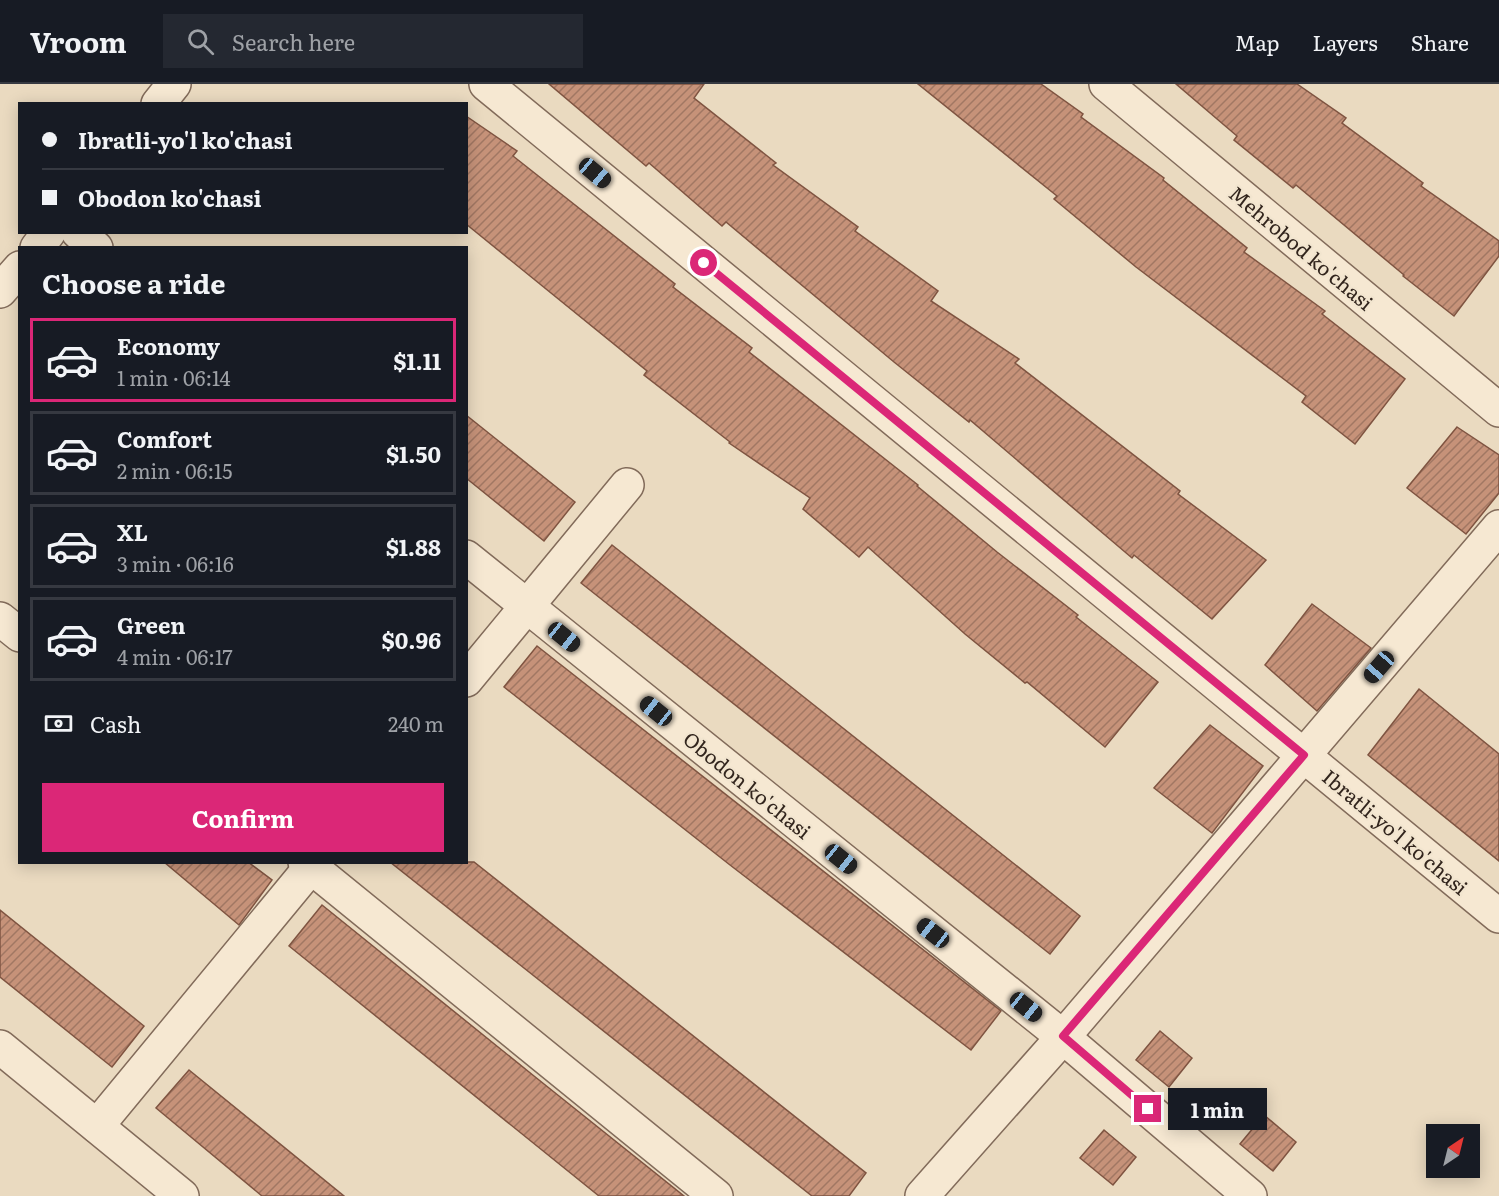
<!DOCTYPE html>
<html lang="en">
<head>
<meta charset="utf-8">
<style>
	:root { --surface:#171b24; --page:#242831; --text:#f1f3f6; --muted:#9ea1a6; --line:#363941; --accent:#db2777 }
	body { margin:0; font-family:Literata,serif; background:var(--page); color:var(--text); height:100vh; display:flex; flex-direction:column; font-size:22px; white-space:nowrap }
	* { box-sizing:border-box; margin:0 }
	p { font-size:20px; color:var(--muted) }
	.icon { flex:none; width:33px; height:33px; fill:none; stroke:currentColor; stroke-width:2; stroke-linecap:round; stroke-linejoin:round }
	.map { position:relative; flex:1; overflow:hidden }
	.side { position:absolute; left:18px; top:162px; width:450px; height:618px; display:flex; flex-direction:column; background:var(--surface); border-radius:0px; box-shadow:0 3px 15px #0003 }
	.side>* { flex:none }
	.banner { position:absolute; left:18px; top:18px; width:450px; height:132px; border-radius:0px; box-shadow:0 3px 15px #0003; display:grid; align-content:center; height:132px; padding:0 24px; background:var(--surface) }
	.needle { width:39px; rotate:35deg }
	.fabs { position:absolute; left:1426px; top:1040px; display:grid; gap:12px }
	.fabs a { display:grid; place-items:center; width:54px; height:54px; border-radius:0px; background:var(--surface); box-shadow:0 3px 15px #0003; font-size:30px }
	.end { position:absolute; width:27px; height:27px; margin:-14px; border:8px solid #db2777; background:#fff; box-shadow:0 0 0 3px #fff }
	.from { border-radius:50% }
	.bubble { position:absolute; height:42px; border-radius:0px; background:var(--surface); box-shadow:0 3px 15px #0003; font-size:20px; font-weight:700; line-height:42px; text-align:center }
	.car { position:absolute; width:18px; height:36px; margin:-18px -9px; border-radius:8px; box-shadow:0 0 4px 2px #0007; background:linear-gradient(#222 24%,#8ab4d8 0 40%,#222 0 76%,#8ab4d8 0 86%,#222 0) }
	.banner b { display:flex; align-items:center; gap:21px; height:57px; font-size:22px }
	.banner b+b { border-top:2px solid var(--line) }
	.banner i { width:15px; height:15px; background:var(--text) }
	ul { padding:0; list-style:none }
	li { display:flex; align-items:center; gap:18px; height:84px; margin:0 12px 9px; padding:0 12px; border:3px solid var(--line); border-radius:0px }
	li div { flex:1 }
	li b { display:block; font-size:22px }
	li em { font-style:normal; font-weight:700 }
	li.current { border-color:var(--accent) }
	li>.icon { width:54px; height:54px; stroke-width:1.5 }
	h2 { padding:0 24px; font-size:27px; line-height:72px }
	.pay { display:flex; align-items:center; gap:15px; height:66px; padding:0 24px; font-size:22px }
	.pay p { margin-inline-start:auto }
	.primary-button { display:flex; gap:12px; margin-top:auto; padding:12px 24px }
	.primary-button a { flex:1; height:69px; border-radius:0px; background:var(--accent); color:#fff; font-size:24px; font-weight:700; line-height:69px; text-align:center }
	header { display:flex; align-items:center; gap:36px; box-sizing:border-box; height:84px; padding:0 30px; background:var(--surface); border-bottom:2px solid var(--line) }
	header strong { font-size:28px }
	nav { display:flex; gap:33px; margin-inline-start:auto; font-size:21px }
	.search { width:420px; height:54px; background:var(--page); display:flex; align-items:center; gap:15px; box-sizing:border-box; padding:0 21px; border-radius:0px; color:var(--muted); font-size:22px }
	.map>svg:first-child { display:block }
	.building { fill:url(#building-hatch); stroke:#7f5441; stroke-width:1.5 }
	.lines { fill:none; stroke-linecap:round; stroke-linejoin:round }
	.street-casing { stroke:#826b5a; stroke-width:36 }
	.street { stroke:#f6e8d2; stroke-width:33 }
	.route { stroke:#db2777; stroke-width:8 }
	.labels { text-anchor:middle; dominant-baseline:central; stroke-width:4.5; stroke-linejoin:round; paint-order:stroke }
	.street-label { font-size:20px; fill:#32251d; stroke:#f2e5cf }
</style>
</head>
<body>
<header>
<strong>Vroom</strong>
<div class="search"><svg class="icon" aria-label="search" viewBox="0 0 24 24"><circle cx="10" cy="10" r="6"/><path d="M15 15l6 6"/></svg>Search here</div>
<nav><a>Map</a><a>Layers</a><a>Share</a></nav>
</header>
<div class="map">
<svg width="1499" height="1112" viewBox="0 0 1499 1112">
	<defs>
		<pattern id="building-hatch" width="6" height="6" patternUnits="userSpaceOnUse" patternTransform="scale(1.5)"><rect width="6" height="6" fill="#c69279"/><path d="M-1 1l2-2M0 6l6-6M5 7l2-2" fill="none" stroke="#a17763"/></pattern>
	</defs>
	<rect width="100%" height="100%" fill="#eadac0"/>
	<g class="building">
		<polygon points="549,0 704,0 694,14 776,79 773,81 858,143 855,147 938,207 931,217 1019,275 1015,279 1180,407 1178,410 1266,476 1212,535 1134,471 1132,474 970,336 969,338 894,278 726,138 722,142 649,79 646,82"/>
		<polygon points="918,0 1041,0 1083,30 1081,33 1164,94 1163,96 1247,164 1244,168 1325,227 1322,230 1405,295 1355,360 1302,318 1306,312 1136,183 1054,115 1057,112"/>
		<polygon points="1176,0 1297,0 1346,34 1342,39 1423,99 1421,102 1499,157 1499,172 1454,232 1403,192 1404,191 1296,101 1293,104 1234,56 1237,52"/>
		<polygon points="466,32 517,67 513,72 675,200 673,203 752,264 749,268 918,401 917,402 997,468 1078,531 1076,533 1158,598 1105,663 1027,598 1025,599 965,550 868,463 859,473 803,425 810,414 729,359 730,358 644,291 647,287 466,140"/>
		<polygon points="466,331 575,418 544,457 466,394"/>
		<polygon points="1457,343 1499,371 1499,409 1466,450 1407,404"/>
		<polygon points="612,461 1080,832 1050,870 581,499"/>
		<polygon points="1312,520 1371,564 1317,627 1265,581"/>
		<polygon points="537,562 1001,927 971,966 730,781 504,603"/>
		<polygon points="1419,605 1499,670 1499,777 1368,671"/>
		<polygon points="1210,641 1263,682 1212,749 1154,704"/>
		<polygon points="164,778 248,778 272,796 239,841"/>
		<polygon points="390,778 474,778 866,1089 849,1112 812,1112"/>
		<polygon points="322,821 534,992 684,1112 599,1112 289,862"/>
		<polygon points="0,826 144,942 112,983 0,893"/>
		<polygon points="1160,947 1192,974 1169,1003 1136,976"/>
		<polygon points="189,986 344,1112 262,1112 156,1024"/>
		<polygon points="1264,1031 1296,1058 1273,1087 1240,1060"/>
		<polygon points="1104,1046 1136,1073 1113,1101 1080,1074"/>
	</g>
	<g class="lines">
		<g class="street-casing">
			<g id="street">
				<polyline points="486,0 1499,832"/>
				<polyline points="1106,0 1499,326"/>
				<polyline points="158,20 174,0"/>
				<polyline points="78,148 96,164"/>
				<polyline points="37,164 49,148"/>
				<polyline points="0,207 20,184"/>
				<polyline points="466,473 1063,953 1250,1112"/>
				<polyline points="0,535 20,551"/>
				<polyline points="466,596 627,401"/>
				<polyline points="305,778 716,1112"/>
				<polyline points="0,963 182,1112"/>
				<polyline points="97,1042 315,778"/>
				<polyline points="922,1112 1063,953 1499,443"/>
			</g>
		</g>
		<use href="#street" class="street"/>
	</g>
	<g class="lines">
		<polyline class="route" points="704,179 1304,671 1063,952 1148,1025"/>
	</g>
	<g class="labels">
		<g class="street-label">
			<text transform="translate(1302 163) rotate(40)">Mehrobod ko'chasi</text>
			<text transform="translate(748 700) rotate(39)">Obodon ko'chasi</text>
			<text transform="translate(1396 747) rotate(40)">Ibratli-yo'l ko'chasi</text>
		</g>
	</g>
</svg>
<div class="fabs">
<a><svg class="needle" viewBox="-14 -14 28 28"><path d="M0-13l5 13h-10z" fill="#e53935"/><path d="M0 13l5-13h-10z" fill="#9ea1a6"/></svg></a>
</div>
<i class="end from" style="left:704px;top:179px"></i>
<i class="end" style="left:1148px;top:1025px"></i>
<div class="bubble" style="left:1168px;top:1004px;width:99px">1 min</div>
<i class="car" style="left:595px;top:89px;rotate:130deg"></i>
<i class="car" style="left:564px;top:553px;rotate:129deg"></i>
<i class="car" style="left:1379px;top:583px;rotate:221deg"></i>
<i class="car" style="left:656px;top:627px;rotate:309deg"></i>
<i class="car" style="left:841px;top:775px;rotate:129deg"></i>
<i class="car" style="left:933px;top:849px;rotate:308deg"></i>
<i class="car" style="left:1026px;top:923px;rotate:129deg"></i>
<div class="banner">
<b><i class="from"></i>Ibratli-yo'l ko'chasi</b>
<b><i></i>Obodon ko'chasi</b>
</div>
<section class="side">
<h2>Choose a ride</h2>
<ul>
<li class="current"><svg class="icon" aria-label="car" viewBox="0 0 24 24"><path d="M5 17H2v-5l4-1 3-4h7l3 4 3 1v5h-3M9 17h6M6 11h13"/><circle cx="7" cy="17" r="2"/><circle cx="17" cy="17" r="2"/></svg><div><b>Economy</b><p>1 min · 06:14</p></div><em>$1.11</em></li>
<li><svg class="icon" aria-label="car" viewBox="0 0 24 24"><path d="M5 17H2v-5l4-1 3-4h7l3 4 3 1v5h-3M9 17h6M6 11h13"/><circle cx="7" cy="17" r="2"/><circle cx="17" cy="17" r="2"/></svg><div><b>Comfort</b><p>2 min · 06:15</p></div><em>$1.50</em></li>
<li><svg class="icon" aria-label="car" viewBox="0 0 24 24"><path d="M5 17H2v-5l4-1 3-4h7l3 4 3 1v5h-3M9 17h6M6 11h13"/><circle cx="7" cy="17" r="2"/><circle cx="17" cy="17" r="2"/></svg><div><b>XL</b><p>3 min · 06:16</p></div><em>$1.88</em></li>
<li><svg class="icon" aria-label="car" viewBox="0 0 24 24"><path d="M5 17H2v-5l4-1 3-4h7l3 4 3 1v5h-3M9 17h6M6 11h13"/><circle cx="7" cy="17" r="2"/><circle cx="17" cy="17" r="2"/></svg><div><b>Green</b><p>4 min · 06:17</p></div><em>$0.96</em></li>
</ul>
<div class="pay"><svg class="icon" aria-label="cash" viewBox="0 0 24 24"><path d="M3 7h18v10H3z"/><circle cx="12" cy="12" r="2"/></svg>Cash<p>240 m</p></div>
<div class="primary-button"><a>Confirm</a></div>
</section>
</div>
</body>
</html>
